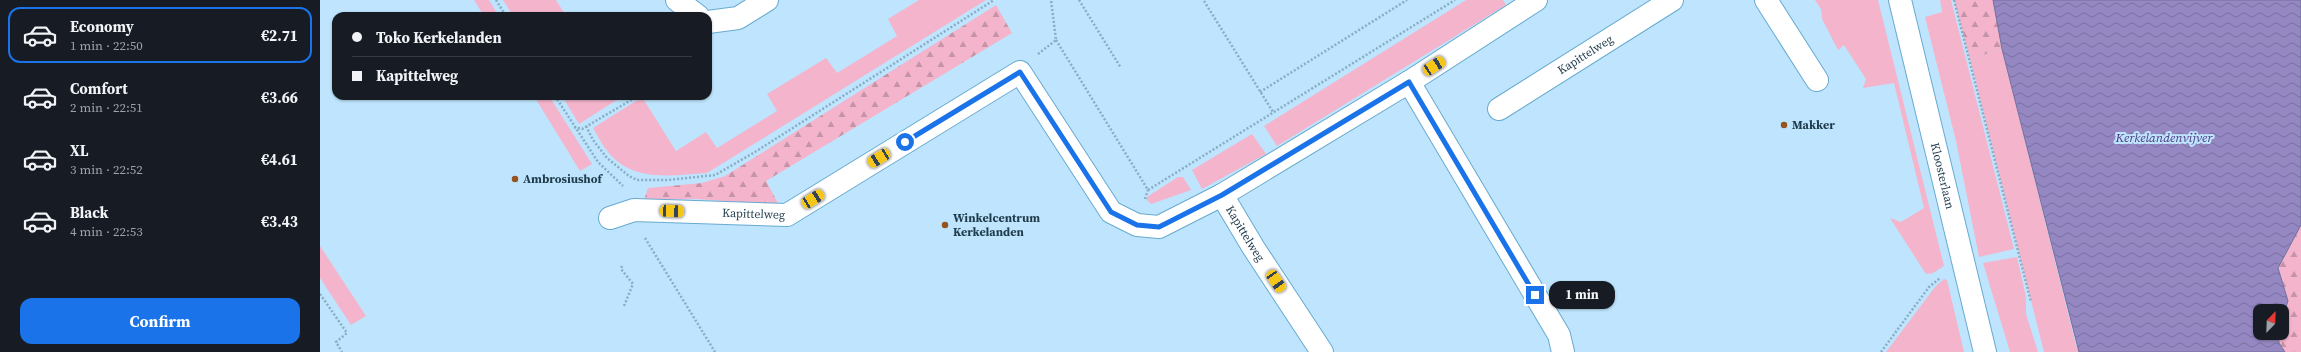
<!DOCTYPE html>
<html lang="en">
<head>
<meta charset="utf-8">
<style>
	:root { --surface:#171b24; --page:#242831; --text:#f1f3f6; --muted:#9ea1a6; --line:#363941; --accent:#1a73e8 }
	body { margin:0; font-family:"Source Serif 4",serif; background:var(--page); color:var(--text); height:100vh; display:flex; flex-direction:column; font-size:15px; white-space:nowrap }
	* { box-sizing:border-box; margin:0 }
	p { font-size:13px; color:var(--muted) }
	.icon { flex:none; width:22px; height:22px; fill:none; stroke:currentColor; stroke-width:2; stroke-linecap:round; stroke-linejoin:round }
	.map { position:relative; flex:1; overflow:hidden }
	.side { display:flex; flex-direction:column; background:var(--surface); width:320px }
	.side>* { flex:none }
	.hud { position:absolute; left:12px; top:12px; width:380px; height:88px; border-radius:12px; box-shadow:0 1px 3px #0004; display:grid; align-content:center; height:88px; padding:0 20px; background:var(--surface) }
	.needle { width:26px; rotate:23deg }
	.buttons { position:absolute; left:1933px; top:304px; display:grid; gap:8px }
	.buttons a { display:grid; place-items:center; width:36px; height:36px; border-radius:8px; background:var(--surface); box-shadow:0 1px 3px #0004; font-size:20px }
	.end { position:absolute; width:18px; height:18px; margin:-9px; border:5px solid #1a73e8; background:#fff; box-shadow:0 0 0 2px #fff }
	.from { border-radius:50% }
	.bubble { position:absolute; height:28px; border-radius:12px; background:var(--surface); box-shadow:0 1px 3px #0004; font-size:13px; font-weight:700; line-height:28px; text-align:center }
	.car { position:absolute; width:12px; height:24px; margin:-12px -6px; border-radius:5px; box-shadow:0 0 3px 1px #0007; background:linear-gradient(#f5c518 24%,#345 0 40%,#f5c518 0 76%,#345 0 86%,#f5c518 0) }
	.hud b { display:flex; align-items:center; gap:14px; height:38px; font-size:15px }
	.hud b+b { border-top:1px solid var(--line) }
	.hud i { width:10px; height:10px; background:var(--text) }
	ul { padding:7px 0 0; list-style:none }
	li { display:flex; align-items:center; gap:12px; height:56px; margin:0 8px 6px; padding:0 12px; border:2px solid transparent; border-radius:12px }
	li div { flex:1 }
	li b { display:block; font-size:15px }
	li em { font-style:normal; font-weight:700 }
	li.selected { border-color:var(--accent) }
	li>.icon { width:36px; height:36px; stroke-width:1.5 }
	.cta { display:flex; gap:8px; margin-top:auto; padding:8px 20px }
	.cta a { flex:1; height:46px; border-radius:12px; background:var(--accent); color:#fff; font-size:16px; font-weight:700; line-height:46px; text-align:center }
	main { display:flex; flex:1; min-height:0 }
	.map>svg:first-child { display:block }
	.grass { fill:#f4b4cc }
	.forest { fill:url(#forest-firs) }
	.water { fill:url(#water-waves); stroke:#72709e }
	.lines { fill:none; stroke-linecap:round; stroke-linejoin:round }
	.minor-casing { stroke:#67aad0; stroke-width:24 }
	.path { stroke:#89adc2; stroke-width:2.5; stroke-dasharray:2 2; stroke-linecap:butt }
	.minor { stroke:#fff; stroke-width:22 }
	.route { stroke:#1a73e8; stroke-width:5 }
	.poi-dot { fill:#955320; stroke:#bee5fd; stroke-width:1.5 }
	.labels { text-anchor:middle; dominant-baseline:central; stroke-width:4; stroke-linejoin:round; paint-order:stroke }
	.street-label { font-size:12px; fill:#1f3b4b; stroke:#bee5fd }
	.poi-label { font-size:12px; font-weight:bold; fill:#1f3b4b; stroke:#bee5fd; text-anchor:start }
	.water-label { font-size:13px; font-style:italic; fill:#4e3880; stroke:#bee5fd }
</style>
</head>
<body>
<main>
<section class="side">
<ul>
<li class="selected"><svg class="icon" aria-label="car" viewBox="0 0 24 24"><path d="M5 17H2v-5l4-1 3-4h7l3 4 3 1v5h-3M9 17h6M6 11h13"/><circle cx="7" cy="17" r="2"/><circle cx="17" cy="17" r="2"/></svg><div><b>Economy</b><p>1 min · 22:50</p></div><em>€2.71</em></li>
<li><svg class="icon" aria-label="car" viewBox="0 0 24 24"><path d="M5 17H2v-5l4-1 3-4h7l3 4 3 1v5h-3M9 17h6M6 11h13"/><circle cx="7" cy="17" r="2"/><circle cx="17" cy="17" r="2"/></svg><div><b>Comfort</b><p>2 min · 22:51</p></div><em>€3.66</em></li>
<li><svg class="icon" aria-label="car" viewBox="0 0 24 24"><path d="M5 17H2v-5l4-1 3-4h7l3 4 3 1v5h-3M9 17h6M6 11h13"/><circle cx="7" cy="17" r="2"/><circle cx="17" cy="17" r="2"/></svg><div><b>XL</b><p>3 min · 22:52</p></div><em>€4.61</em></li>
<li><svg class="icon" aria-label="car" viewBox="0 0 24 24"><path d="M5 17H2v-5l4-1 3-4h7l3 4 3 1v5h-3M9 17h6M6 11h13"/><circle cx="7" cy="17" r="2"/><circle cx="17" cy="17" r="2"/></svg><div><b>Black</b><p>4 min · 22:53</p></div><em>€3.43</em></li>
</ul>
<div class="cta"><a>Confirm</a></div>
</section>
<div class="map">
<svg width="1981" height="352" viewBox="0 0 1981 352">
	<defs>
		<pattern id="forest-firs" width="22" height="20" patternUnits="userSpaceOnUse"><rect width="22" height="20" fill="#f4b4cc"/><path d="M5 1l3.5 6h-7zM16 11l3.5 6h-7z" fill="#c594a8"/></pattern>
		<pattern id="water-waves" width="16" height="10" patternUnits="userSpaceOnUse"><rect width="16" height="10" fill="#9587c2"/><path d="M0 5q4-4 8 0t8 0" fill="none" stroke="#7970a0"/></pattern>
	</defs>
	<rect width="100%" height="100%" fill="#bee5fd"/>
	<g class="grass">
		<polygon points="154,0 169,0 179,16 164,16"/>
		<polygon points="183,0 236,0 246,16 193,16"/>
		<path d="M 599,0 L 666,0 L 387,173 C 352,175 313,183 288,152 C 282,145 278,136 273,128 L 322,97 L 356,151 L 386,132 L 397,148 L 457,111 L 447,94 L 506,58 L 517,73 L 577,36 L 568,19 Z"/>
		<polygon points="1146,0 1183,0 1186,5 957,146 944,126"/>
		<polygon points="1495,0 1558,0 1624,266 1613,273 1606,274 1570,218 1581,222 1604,208 1574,83 1543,88 1546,79 1524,45 1518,50 1502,19 1501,9"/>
		<polygon points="1620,0 1631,0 1694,249 1659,257 1636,141 1605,17 1622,12"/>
		<polygon points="1682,49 1756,345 1759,352 1724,352 1650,59"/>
		<polygon points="214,96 229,96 272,164 260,171"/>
		<polygon points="242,96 303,96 259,124"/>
		<polygon points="932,134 946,154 882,189 872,170"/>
		<polygon points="858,177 863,177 871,190 831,204 827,200 827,197"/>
		<polygon points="0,246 46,316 31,325 0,278"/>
		<polygon points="1697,257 1706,297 1706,314 1718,352 1690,352 1663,263"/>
		<polygon points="1624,279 1627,280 1644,352 1566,352 1615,287"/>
	</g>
	<g class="forest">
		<polygon points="1634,0 1673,0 1682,49 1650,59"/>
		<polygon points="676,5 692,33 446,181 459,205 376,199 324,200 328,188 382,183 405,176"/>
		<polygon points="1981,225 1981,352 1965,352 1959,343 1958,333 1962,333 1962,318 1968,301 1958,268"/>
	</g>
	<polygon class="water" points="1673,0 1981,0 1981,225 1958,268 1968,301 1962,318 1962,311 1940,311 1940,333 1958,333 1959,343 1965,352 1759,352 1682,49"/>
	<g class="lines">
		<g class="minor-casing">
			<g id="minor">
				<polyline points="357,0 378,16"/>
				<polyline points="1216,0 1089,82 1239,335 1243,352"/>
				<polyline points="1446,0 1497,80"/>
				<path id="s1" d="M 1580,0 L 1665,352"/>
				<polyline points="388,22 418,18 447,0"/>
				<path id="s2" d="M 1179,109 L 1352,0"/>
				<path id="s3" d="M 902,195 L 933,247 L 1002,352"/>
				<path id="s4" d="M 290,218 L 314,210 L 467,215 L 700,72 L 791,212 L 817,225 L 839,227 L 902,195 L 1089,82"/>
			</g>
		</g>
		<g class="path">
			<polyline points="176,0 186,16"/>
			<polyline points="759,0 801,68"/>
			<polyline points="1634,0 1711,302"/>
			<polyline points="884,1 953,112"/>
			<polyline points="736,40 828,190 1135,0"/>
			<polyline points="718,54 736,40 731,0"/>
			<polyline points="940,92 1087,0"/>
			<polyline points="235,96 278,162 303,186"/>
			<polyline points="266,126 273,140 287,158 309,176 317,180 348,180 395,175 435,152 674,0"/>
			<polyline points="254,127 262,129 318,96"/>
			<polyline points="825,199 828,190"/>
			<polyline points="325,238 395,352"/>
			<polyline points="302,266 301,269 313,284 304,306"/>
			<polyline points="0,294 27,333 16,342 22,352"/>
			<polyline points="1561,352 1609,287 1620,278"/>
		</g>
		<use href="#minor" class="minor"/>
	</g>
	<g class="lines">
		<polyline class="route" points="585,142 700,72 791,212 817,225 839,227 902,195 1089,82 1215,295"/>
	</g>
	<g class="poi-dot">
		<circle cx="1464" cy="125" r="4"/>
		<circle cx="195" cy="179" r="4"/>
		<circle cx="625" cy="225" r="4"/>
	</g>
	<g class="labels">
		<g class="street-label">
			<text stroke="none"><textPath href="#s2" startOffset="102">Kapittelweg</textPath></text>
			<text stroke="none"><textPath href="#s1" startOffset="181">Kloosterlaan</textPath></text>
			<text stroke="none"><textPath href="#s4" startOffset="145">Kapittelweg</textPath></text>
			<text stroke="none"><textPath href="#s3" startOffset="45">Kapittelweg</textPath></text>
		</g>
		<g class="poi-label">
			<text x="1472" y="125">Makker</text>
			<text x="203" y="179">Ambrosiushof</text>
			<text x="633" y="218">Winkelcentrum<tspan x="633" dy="14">Kerkelanden</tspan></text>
		</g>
		<g class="water-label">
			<text x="1844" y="137">Kerkelandenvijver</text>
		</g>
	</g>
</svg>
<div class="buttons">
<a><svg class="needle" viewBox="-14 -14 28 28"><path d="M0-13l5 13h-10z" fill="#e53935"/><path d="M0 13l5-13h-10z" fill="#9ea1a6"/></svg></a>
</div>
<i class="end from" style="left:585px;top:142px"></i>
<i class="end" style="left:1215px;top:295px"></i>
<div class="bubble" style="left:1229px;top:281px;width:66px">1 min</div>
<i class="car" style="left:1114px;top:66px;rotate:57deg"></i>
<i class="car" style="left:559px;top:158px;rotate:238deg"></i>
<i class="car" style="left:493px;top:199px;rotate:58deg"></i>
<i class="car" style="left:352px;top:211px;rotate:92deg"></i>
<i class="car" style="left:956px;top:281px;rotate:146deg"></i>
<div class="hud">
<b><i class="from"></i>Toko Kerkelanden</b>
<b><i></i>Kapittelweg</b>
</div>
</div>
</main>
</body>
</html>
